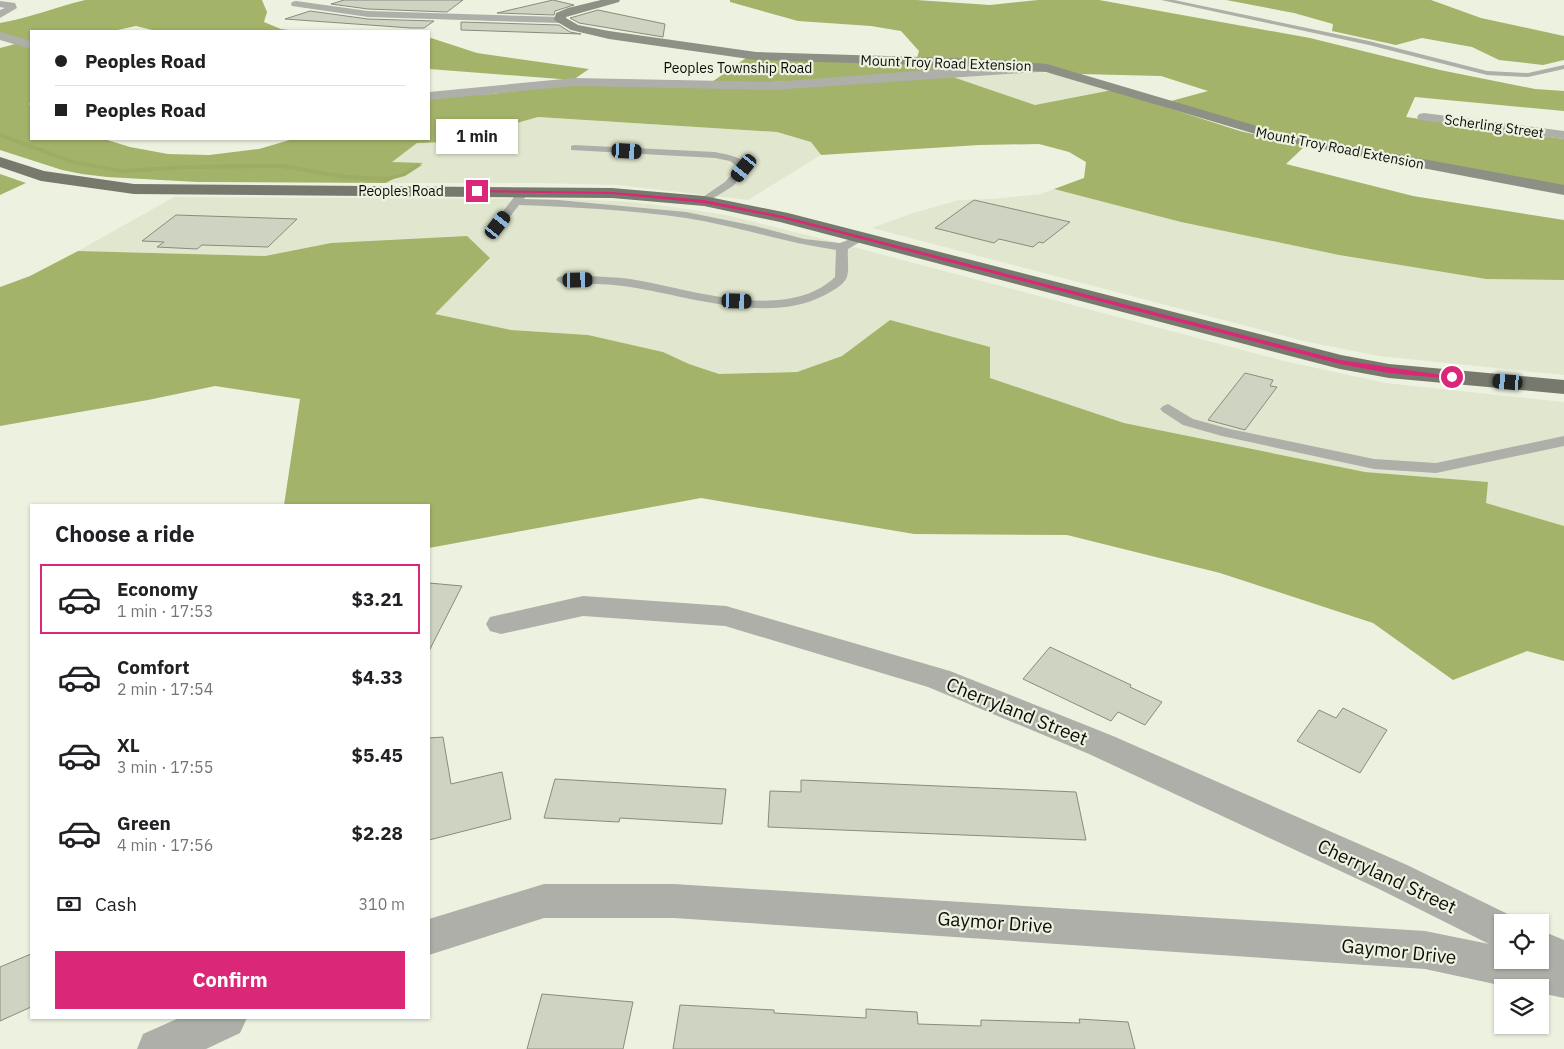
<!DOCTYPE html>
<html lang="en">
<head>
<meta charset="utf-8">
<style>
	:root { --surface:#fff; --page:#f2f2f2; --text:#202124; --muted:#757577; --line:#e0e0e0; --accent:#db2777 }
	body { margin:0; font-family:"IBM Plex Sans",sans-serif; background:var(--page); color:var(--text); height:100vh; display:flex; flex-direction:column; font-size:19px; white-space:nowrap }
	* { box-sizing:border-box; margin:0 }
	p { font-size:16px; color:var(--muted) }
	.icon { flex:none; width:28px; height:28px; fill:none; stroke:currentColor; stroke-width:2; stroke-linecap:round; stroke-linejoin:round }
	.map { position:relative; flex:1; overflow:hidden }
	.details { position:absolute; left:30px; top:504px; width:400px; height:515px; display:flex; flex-direction:column; background:var(--surface); border-radius:0px; box-shadow:0 1px 4px #0004 }
	.details>* { flex:none }
	.banner { position:absolute; left:30px; top:30px; width:400px; height:110px; border-radius:0px; box-shadow:0 1px 4px #0004; display:grid; align-content:center; height:110px; padding:0 25px; background:var(--surface) }
	.controls { position:absolute; left:1494px; top:914px; display:grid; gap:10px }
	.controls a { display:grid; place-items:center; width:55px; height:55px; border-radius:0px; background:var(--surface); box-shadow:0 1px 4px #0004; font-size:25px }
	.end { position:absolute; width:22px; height:22px; margin:-11px; border:6px solid #db2777; background:#fff; box-shadow:0 0 0 2px #fff }
	.from { border-radius:50% }
	.bubble { position:absolute; height:35px; border-radius:0px; background:var(--surface); box-shadow:0 1px 4px #0004; font-size:16px; font-weight:700; line-height:35px; text-align:center }
	.car { position:absolute; width:15px; height:30px; margin:-15px -8px; border-radius:6px; box-shadow:0 0 4px 1px #0007; background:linear-gradient(#222 24%,#8ab4d8 0 40%,#222 0 76%,#8ab4d8 0 86%,#222 0) }
	.banner b { display:flex; align-items:center; gap:18px; height:48px; font-size:19px }
	.banner b+b { border-top:1px solid var(--line) }
	.banner i { width:12px; height:12px; background:var(--text) }
	ul { padding:0; list-style:none }
	li { display:flex; align-items:center; gap:15px; height:70px; margin:0 10px 8px; padding:0 15px; border:2px solid transparent; border-radius:0px }
	li div { flex:1 }
	li b { display:block; font-size:19px }
	li em { font-style:normal; font-weight:700 }
	li.active { border-color:var(--accent) }
	li>.icon { width:45px; height:45px; stroke-width:1.5 }
	h2 { padding:0 25px; font-size:22px; line-height:60px }
	.pay { display:flex; align-items:center; gap:12px; height:55px; padding:0 25px; font-size:19px }
	.pay p { margin-inline-start:auto }
	.primary-button { display:flex; gap:10px; margin-top:auto; padding:10px 25px }
	.primary-button a { flex:1; height:58px; border-radius:0px; background:var(--accent); color:#fff; font-size:20px; font-weight:700; line-height:58px; text-align:center }
	.map>svg:first-child { display:block }
	.built { fill:#e0e7ce }
	.forest { fill:#a3b369 }
	.lines { fill:none; stroke-linecap:round; stroke-linejoin:round }
	.stream { fill:#9dad63; fill-rule:evenodd }
	.building { fill:#cfd3c2; stroke:#888c7c }
	.lane { fill:#adafa8; fill-rule:evenodd }
	.street { fill:#adafa8; fill-rule:evenodd }
	.secondary { fill:#8d9085; fill-rule:evenodd }
	.primary { fill:#76796c; fill-rule:evenodd }
	.route { fill:#db2777 }
	.labels { text-anchor:middle; dominant-baseline:central; stroke-width:4.5; stroke-linejoin:round; paint-order:stroke }
	.far-street-label { font-size:14px; fill:#0b0c07; stroke:#edf2e0 }
	.near-street-label { font-size:19px; fill:#0b0c07; stroke:#edf2e0 }
</style>
</head>
<body>
<div class="map">
<svg width="1564" height="1049" viewBox="0 0 1564 1049">
	<rect width="100%" height="100%" fill="#edf2e0"/>
	<g class="built">
		<polygon points="1040,72 1060,75 1112,90 1035,105 947,75"/>
		<polygon points="538,117 777,132 811,142 821,155 748,200 618,185 536,183 386,183 422,164 391,162 417,143 485,141 496,129"/>
		<polygon points="1054,189 1181,222 1339,255 1486,279 1564,280 1564,375 1379,356 1303,341 872,228 913,213 959,200 990,199 1041,194"/>
		<polygon points="174,197 569,199 633,202 687,209 726,215 823,239 1284,361 1386,383 1564,402 1564,526 1485,503 1488,482 1365,472 1124,423 990,378 890,320 842,356 797,372 719,374 689,364 663,352 588,335 511,330 434,314 490,259 331,243 265,256 78,251"/>
	</g>
	<g class="forest">
		<path d="M 85,0 L 262,0 L 267,12 L 264,22 L 281,29 L 297,31 L 156,31 L 136,26 L 113,31 L 31,31 L 31,42 L 0,34 L 0,23 C 30,18 56,7 85,0 Z"/>
		<polygon points="730,0 916,0 990,5 1038,0 1099,0 1310,38 1440,70 1535,89 1564,91 1564,111 1415,97 1406,117 1564,139 1564,186 1277,134 1171,101 1208,91 1161,76 1080,74 1046,65 917,58 919,51 901,31 871,26 798,21 730,2"/>
		<polygon points="1226,0 1431,0 1481,18 1564,36 1564,60 1543,65 1499,60 1472,47 1422,38 1396,45 1332,31 1333,24 1294,13"/>
		<polygon points="431,38 477,53 589,69 573,80 429,69 429,39"/>
		<polygon points="19,43 31,46 31,102 29,104 31,106 31,139 104,139 130,147 168,154 209,155 259,149 293,139 429,139 429,97 492,94 560,85 674,87 947,75 1035,105 1112,90 1240,131 1305,146 1286,164 1413,196 1564,220 1564,280 1486,279 1339,255 1181,222 1054,189 1084,178 1086,162 1069,152 1039,144 979,145 821,155 811,142 777,132 538,117 496,129 485,141 417,143 392,162 423,163 386,183 197,182 107,177 82,174 62,170 0,150 0,48"/>
		<path d="M 746,58 C 837,63 930,60 1021,68 L 835,80 L 709,84 Z"/>
		<polygon points="0,174 26,183 0,195"/>
		<polygon points="467,236 490,258 435,314 511,330 588,335 663,352 689,364 719,374 797,372 842,356 890,320 990,347 990,378 1124,423 1365,472 1488,482 1486,503 1564,526 1564,661 1527,651 1453,680 1373,623 1220,573 1067,535 914,534 701,498 429,548 429,505 284,505 300,399 215,386 148,400 0,426 0,287 30,276 78,251 265,256 331,243"/>
	</g>
	<g class="lines">
		<polygon class="stream" points="0,133 76,161 123,169 188,165 281,164 346,175 386,177 401,174 417,164 422,165 405,176 386,181 346,179 281,168 188,169 123,173 73,164 0,137"/>
	</g>
	<g class="building">
		<polygon points="344,0 463,0 447,12 368,9 331,4"/>
		<polygon points="553,0 574,5 555,11 554,15 497,13"/>
		<polygon points="598,10 665,24 663,37 579,23 570,18"/>
		<polygon points="310,11 368,19 434,21 424,28 411,28 285,19"/>
		<polygon points="461,22 559,25 570,32 581,34 461,30"/>
		<polygon points="974,200 1070,222 1043,243 1039,242 1033,247 999,239 994,243 935,228"/>
		<polygon points="176,215 297,219 268,247 202,245 197,249 157,247 164,242 142,241"/>
		<polygon points="1245,373 1273,380 1270,386 1277,387 1245,430 1208,420"/>
		<polygon points="429,583 462,586 429,651"/>
		<polygon points="1050,647 1131,685 1130,687 1162,702 1145,725 1118,712 1111,721 1023,679"/>
		<polygon points="1343,708 1387,730 1360,773 1297,741 1319,710 1336,718"/>
		<polygon points="443,737 451,784 502,772 511,819 429,840 429,738"/>
		<polygon points="555,779 726,789 722,824 620,818 619,822 544,818"/>
		<polygon points="801,780 1076,792 1086,840 768,827 770,791 801,792"/>
		<polygon points="31,954 31,1007 0,1021 0,967"/>
		<polygon points="542,994 633,1002 623,1049 527,1049"/>
		<polygon points="680,1005 774,1010 774,1013 866,1018 866,1009 917,1012 918,1024 981,1026 981,1020 1080,1023 1079,1019 1128,1022 1135,1049 673,1049"/>
	</g>
	<g class="lines">
		<g class="lane">
			<polygon points="1161,0 1174,0 1369,41 1487,71 1528,73 1564,65 1564,69 1528,77 1487,75 1369,45"/>
			<path d="M 574,145 L 715,152 C 727,155 744,156 749,168 L 733,186 L 704,204 L 700,203 L 699,201 L 700,199 L 725,182 L 738,167 L 730,161 L 715,158 L 571,150 L 571,146 Z"/>
			<path d="M 522,191 L 527,194 L 524,199 L 558,200 L 686,212 L 755,226 L 804,239 L 840,243 L 861,235 L 867,238 L 848,249 C 847,258 850,271 846,279 C 842,286 832,291 825,295 C 768,325 690,296 630,287 C 608,283 585,284 562,284 L 556,280 L 558,277 C 567,275 578,276 588,276 C 602,277 617,277 630,279 C 688,288 786,324 835,277 L 836,250 C 785,243 737,226 686,218 C 633,210 573,207 519,205 L 502,227 L 494,227 L 492,225 L 494,223 L 518,192 Z"/>
			<polygon points="1168,404 1193,419 1230,429 1374,459 1436,463 1564,436 1564,446 1436,473 1374,469 1222,436 1183,425 1163,412 1160,409 1163,406"/>
		</g>
		<g class="street">
			<polygon points="0,1 15,3 17,8 0,18 0,10 5,8 0,7"/>
			<polygon points="296,1 368,11 560,17 566,20 560,23 368,17 292,6 291,4 292,2"/>
			<polygon points="0,32 31,41 31,49 0,40"/>
			<polygon points="1047,64 1052,65 1053,68 1052,71 773,90 574,86 429,100 429,92 574,78 773,82 955,68"/>
			<polygon points="1424,113 1564,131 1564,139 1419,120 1417,117 1419,114"/>
			<polygon points="583,596 726,606 950,671 1113,736 1407,865 1516,918 1518,922 1502,922 1502,960 1540,960 1540,930 1564,940 1564,998 1540,993 1540,988 1513,988 1425,969 674,918 544,918 429,955 429,919 544,884 674,884 1425,931 1489,944 1379,889 1089,754 928,687 725,626 583,616 501,634 490,631 486,624 490,617"/>
			<polygon points="179,1018 247,1018 240,1033 206,1049 137,1049 143,1034"/>
		</g>
		<polygon class="secondary" points="601,0 620,0 619,2 566,17 566,18 578,25 609,31 756,52 987,59 1047,64 1277,132 1564,185 1564,195 1275,140 1046,72 987,67 756,60 609,39 571,30 554,20 556,13 568,8"/>
		<polygon class="primary" points="0,157 44,171 134,184 612,188 704,196 788,213 1341,355 1389,364 1564,380 1564,394 1389,378 1340,369 780,222 704,206 612,198 134,194 41,181 0,167"/>
	</g>
	<polygon class="route" points="477,190 612,192 704,200 783,216 1340,360 1455,377 1452,379 1389,373 1340,364 781,218 704,203 612,194 475,192"/>
	<g class="labels">
		<g class="far-street-label">
			<text transform="translate(946 63) rotate(2)">Mount Troy Road Extension</text>
			<text x="738" y="68">Peoples Township Road</text>
			<text transform="translate(1494 126) rotate(8)">Scherling Street</text>
			<text transform="translate(1340 148) rotate(11)">Mount Troy Road Extension</text>
			<text x="401" y="191">Peoples Road</text>
		</g>
		<g class="near-street-label">
			<text transform="translate(1017 711) rotate(22)">Cherryland Street</text>
			<text transform="translate(1387 876) rotate(25)">Cherryland Street</text>
			<text transform="translate(995 922) rotate(4)">Gaymor Drive</text>
			<text transform="translate(1399 951) rotate(6)">Gaymor Drive</text>
		</g>
	</g>
</svg>
<div class="controls">
<a><svg class="icon" aria-label="locate" viewBox="0 0 24 24"><circle cx="12" cy="12" r="6"/><path d="M12 2v4M12 18v4M2 12h4M18 12h4"/></svg></a>
<a><svg class="icon" aria-label="layers" viewBox="0 0 24 24"><path d="M12 4l9 5-9 5-9-5zM3 14l9 5 9-5"/></svg></a>
</div>
<i class="end from" style="left:1452px;top:377px"></i>
<i class="end" style="left:477px;top:191px"></i>
<div class="bubble" style="left:436px;top:119px;width:82px">1 min</div>
<i class="car" style="left:627px;top:151px;rotate:93deg"></i>
<i class="car" style="left:744px;top:168px;rotate:219deg"></i>
<i class="car" style="left:498px;top:225px;rotate:38deg"></i>
<i class="car" style="left:578px;top:280px;rotate:89deg"></i>
<i class="car" style="left:737px;top:301px;rotate:92deg"></i>
<i class="car" style="left:1508px;top:382px;rotate:275deg"></i>
<div class="banner">
<b><i class="from"></i>Peoples Road</b>
<b><i></i>Peoples Road</b>
</div>
<section class="details">
<h2>Choose a ride</h2>
<ul>
<li class="active"><svg class="icon" aria-label="car" viewBox="0 0 24 24"><path d="M5 17H2v-5l4-1 3-4h7l3 4 3 1v5h-3M9 17h6M6 11h13"/><circle cx="7" cy="17" r="2"/><circle cx="17" cy="17" r="2"/></svg><div><b>Economy</b><p>1 min · 17:53</p></div><em>$3.21</em></li>
<li><svg class="icon" aria-label="car" viewBox="0 0 24 24"><path d="M5 17H2v-5l4-1 3-4h7l3 4 3 1v5h-3M9 17h6M6 11h13"/><circle cx="7" cy="17" r="2"/><circle cx="17" cy="17" r="2"/></svg><div><b>Comfort</b><p>2 min · 17:54</p></div><em>$4.33</em></li>
<li><svg class="icon" aria-label="car" viewBox="0 0 24 24"><path d="M5 17H2v-5l4-1 3-4h7l3 4 3 1v5h-3M9 17h6M6 11h13"/><circle cx="7" cy="17" r="2"/><circle cx="17" cy="17" r="2"/></svg><div><b>XL</b><p>3 min · 17:55</p></div><em>$5.45</em></li>
<li><svg class="icon" aria-label="car" viewBox="0 0 24 24"><path d="M5 17H2v-5l4-1 3-4h7l3 4 3 1v5h-3M9 17h6M6 11h13"/><circle cx="7" cy="17" r="2"/><circle cx="17" cy="17" r="2"/></svg><div><b>Green</b><p>4 min · 17:56</p></div><em>$2.28</em></li>
</ul>
<div class="pay"><svg class="icon" aria-label="cash" viewBox="0 0 24 24"><path d="M3 7h18v10H3z"/><circle cx="12" cy="12" r="2"/></svg>Cash<p>310 m</p></div>
<div class="primary-button"><a>Confirm</a></div>
</section>
</div>
</body>
</html>
